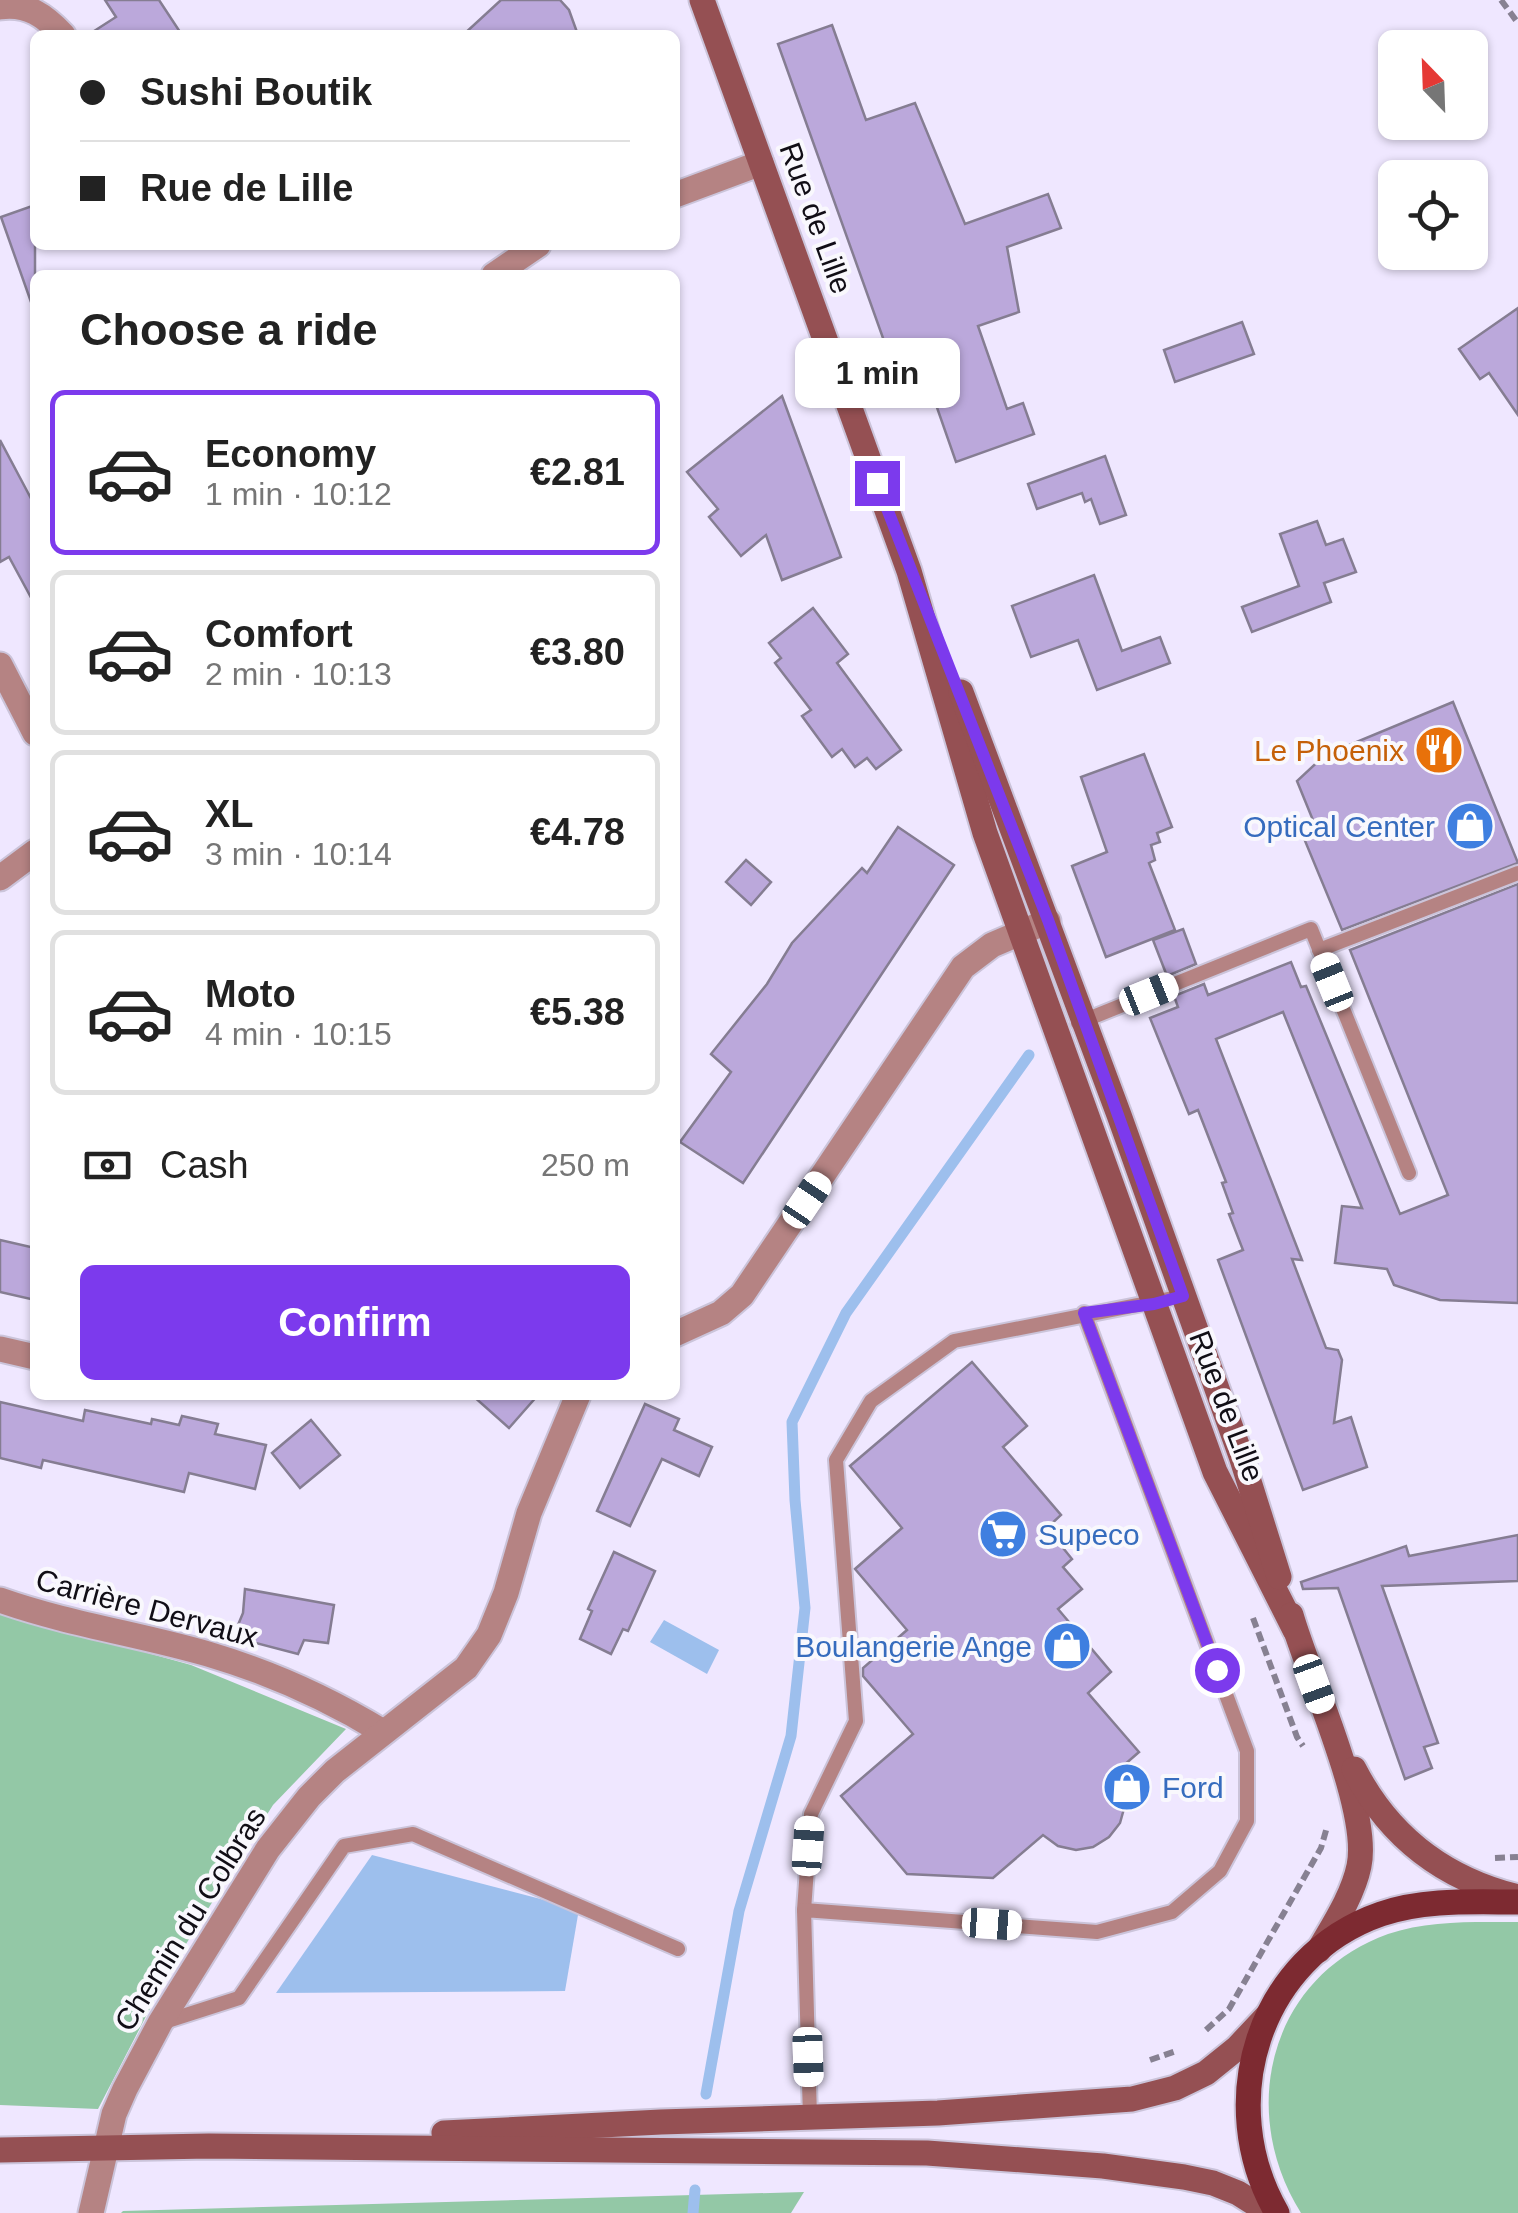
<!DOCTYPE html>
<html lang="en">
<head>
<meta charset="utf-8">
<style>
	:root { --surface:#fff; --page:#f2f2f2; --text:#222; --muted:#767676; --line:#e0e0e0; --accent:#7c3aed }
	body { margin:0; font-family:Helvetica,sans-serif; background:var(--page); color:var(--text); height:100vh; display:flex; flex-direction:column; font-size:38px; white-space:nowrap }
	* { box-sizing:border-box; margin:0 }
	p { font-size:32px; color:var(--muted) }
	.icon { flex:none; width:55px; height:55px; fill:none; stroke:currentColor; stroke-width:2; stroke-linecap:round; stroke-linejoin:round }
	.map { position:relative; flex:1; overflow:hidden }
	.details { position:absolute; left:30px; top:270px; width:650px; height:1130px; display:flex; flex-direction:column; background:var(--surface); border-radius:15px; box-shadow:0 2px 8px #0004 }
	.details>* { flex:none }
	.top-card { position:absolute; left:30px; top:30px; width:650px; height:220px; border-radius:15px; box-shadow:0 2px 8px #0004; display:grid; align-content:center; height:220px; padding:0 50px; background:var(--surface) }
	.needle { width:65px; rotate:337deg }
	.controls { position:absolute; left:1378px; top:30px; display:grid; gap:20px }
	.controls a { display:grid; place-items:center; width:110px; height:110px; border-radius:15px; background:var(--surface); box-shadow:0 2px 8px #0004; font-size:50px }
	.end { position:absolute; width:45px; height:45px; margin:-22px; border:12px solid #7c3aed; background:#fff; box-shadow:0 0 0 5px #fff }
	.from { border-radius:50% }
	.bubble { position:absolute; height:70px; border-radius:15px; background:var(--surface); box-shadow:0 2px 8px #0004; font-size:32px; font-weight:700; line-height:70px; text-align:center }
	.car { position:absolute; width:30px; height:60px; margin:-30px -15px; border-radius:12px; box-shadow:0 0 8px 2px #0007; background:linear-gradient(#fff 24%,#345 0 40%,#fff 0 76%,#345 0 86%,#fff 0) }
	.top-card b { display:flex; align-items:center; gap:35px; height:95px; font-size:38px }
	.top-card b+b { border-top:2px solid var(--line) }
	.top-card i { width:25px; height:25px; background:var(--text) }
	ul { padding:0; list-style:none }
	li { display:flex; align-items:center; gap:30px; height:165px; margin:0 20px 15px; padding:0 30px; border:5px solid var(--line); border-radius:15px }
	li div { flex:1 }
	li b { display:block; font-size:38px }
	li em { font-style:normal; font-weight:700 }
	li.selected { border-color:var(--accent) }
	li>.icon { width:90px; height:90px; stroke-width:1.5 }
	h2 { padding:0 50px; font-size:45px; line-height:120px }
	.pay { display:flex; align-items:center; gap:25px; height:110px; padding:0 50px; font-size:38px }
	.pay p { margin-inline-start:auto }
	.action { display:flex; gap:20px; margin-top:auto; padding:20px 50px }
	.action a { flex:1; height:115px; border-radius:15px; background:var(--accent); color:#fff; font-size:40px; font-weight:700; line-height:115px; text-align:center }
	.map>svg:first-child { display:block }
	.green { fill:#93c8a6 }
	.water { fill:#9dbfed }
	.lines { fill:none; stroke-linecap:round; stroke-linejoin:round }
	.stream { stroke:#9dbfed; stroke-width:11 }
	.building { fill:#bba8db; stroke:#857d92; stroke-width:2.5 }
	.lane-casing { stroke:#cbc4da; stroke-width:18 }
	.street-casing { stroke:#cbc4da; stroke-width:29 }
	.secondary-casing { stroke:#cbc4da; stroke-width:29 }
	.primary-casing { stroke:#cbc4da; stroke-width:29 }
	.path { stroke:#878192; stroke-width:6; stroke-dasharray:10 5; stroke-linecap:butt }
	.lane { stroke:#b58383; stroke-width:14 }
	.street { stroke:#b58383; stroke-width:25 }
	.secondary { stroke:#955053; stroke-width:25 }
	.primary { stroke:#7d2a31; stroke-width:25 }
	.route { stroke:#7c3aed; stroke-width:12 }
	.labels { text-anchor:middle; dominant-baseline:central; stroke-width:8; stroke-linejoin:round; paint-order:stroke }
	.street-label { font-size:30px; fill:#110e16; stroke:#f9f8fd }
	.food-label { font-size:30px; fill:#c56008; stroke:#f9f8fd; text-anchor:end }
	.shop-label { font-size:30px; fill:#366cbe; stroke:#f9f8fd; text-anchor:end }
</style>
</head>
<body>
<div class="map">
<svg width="1518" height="2213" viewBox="0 0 1518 2213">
	<rect width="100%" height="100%" fill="#efe7ff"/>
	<g class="green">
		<polygon points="0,1612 191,1665 346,1729 273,1805 171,1968 98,2109 0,2105"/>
		<path d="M 1518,1922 L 1518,2213 L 1301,2213 C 1237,2111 1269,1977 1388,1934 C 1429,1920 1475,1922 1518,1922 Z"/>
		<polygon points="804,2192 791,2213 121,2213 123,2211"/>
	</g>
	<g class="water">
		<polygon points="664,1620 719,1650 707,1674 650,1642"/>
		<polygon points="372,1855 579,1909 565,1991 276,1993"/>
	</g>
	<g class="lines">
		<g class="stream">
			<polyline points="706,2094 739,1911 791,1736 805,1608 795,1500 792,1422 846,1313 1029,1055"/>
			<polyline points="693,2213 695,2190"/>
		</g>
	</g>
	<g class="building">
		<polygon points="105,0 159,0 182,35 88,35 116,17"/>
		<polygon points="501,0 560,0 569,10 578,35 463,35"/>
		<polygon points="832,25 866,120 915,103 965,224 1048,194 1061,228 1007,247 1019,312 978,326 1007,409 1023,403 1034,434 956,462 919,356 893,366 778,44"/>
		<polygon points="35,205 35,301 31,302 1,217"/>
		<polygon points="1518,308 1518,415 1489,373 1480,379 1459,349"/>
		<polygon points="1242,322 1254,354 1175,382 1164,350"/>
		<polygon points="782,396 841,557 782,580 766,535 741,556 709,517 718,509 687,472"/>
		<polygon points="0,440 35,506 35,605 9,557 0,562"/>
		<polygon points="1105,456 1126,515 1100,524 1091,499 1085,502 1082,493 1037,509 1028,484"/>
		<polygon points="1317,521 1326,545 1343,539 1356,572 1324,583 1331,602 1252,632 1242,607 1299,586 1280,534"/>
		<polygon points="1094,575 1122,651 1160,637 1170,663 1097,690 1078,640 1031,657 1012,606"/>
		<polygon points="813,608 848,654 837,663 901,750 876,769 867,758 855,767 842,749 832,757 802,716 811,710 775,663 781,658 769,643"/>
		<polygon points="1453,702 1518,863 1342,930 1303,836 1317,830 1297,781 1325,755"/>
		<polygon points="1144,754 1172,827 1157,833 1160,842 1151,845 1155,860 1149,863 1175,930 1106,957 1072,866 1107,852 1081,777"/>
		<polygon points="898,827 954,865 743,1183 680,1142 731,1072 711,1054 767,984 792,943 862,868 867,873"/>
		<polygon points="746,860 771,882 751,905 726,882"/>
		<polygon points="1518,884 1518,1303 1440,1300 1394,1285 1387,1269 1335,1263 1342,1206 1362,1208 1283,1012 1216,1039 1302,1260 1292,1259 1326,1348 1338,1350 1342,1360 1334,1423 1351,1417 1367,1467 1303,1490 1218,1260 1243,1250 1229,1214 1233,1213 1222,1183 1226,1182 1198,1110 1189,1114 1150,1018 1178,1007 1174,996 1204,984 1208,995 1291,962 1301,987 1306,986 1400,1214 1448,1195 1350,950"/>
		<polygon points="1183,929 1196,964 1167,976 1153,940"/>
		<polygon points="0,1240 35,1248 35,1300 0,1292"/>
		<polygon points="972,1362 1027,1426 1003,1447 1061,1515 1047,1528 1072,1559 1063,1567 1082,1589 1058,1609 1111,1672 1088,1693 1139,1752 1116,1772 1123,1788 1125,1805 1120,1823 1109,1837 1093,1847 1076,1850 1058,1846 1043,1835 993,1878 907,1874 841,1796 913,1734 863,1676 863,1668 907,1630 855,1569 902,1528 850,1466"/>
		<polygon points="472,1395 538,1395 509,1428"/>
		<polygon points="0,1402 83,1421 85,1410 151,1424 152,1419 179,1425 182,1416 218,1424 215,1434 266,1445 255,1489 189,1473 184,1492 43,1460 41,1468 0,1458"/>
		<polygon points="645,1404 679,1419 674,1430 712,1447 699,1476 662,1459 630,1526 597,1511"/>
		<polygon points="311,1420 340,1455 300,1488 272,1453"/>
		<polygon points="1518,1535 1518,1581 1382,1586 1438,1743 1424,1747 1432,1768 1405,1779 1338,1588 1303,1589 1301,1582 1406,1546 1409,1556"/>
		<polygon points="614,1552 655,1571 628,1631 623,1629 611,1654 580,1639 592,1611 588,1609"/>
		<polygon points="245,1589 334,1605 328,1643 304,1640 298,1654 233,1637 243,1613"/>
	</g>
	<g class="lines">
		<g class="lane-casing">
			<g id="lane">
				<polyline points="1319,950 1518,873"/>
				<polyline points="1078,1023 1311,929 1409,1173"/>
				<polyline points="804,1910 811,1814 856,1721 836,1460 871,1401 954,1341 1183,1296"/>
				<polyline points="161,2023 239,1998 344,1846 413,1834 678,1949"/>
				<polyline points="810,2117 804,1910 1097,1932 1172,1912 1220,1871 1247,1821 1247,1751 1084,1313"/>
			</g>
		</g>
		<g class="street-casing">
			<g id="street">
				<path d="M 0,7 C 28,3 45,16 63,35"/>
				<polyline points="675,195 761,163"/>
				<polyline points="494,275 538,245"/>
				<polyline points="0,665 35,733"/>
				<polyline points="0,878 35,852"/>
				<polyline points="675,1334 721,1313 742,1295 963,967 992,945 1048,921"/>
				<polyline points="0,1349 35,1357"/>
				<path d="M 0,1600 C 68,1624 139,1634 208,1654 C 269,1672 329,1699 383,1732"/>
				<polyline points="91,2213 114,2114 125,2089 160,2023 268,1849 309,1797 335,1771 466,1668 489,1635 506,1593 529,1513 578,1395"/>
			</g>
		</g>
		<g class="secondary-casing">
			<g id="secondary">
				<polyline points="702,0 909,571 985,833 1215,1472 1295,1630"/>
				<polyline points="961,692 1119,1115 1241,1456 1279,1577"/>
				<path d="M 1291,1615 C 1308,1675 1371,1810 1359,1866 C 1353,1895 1334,1924 1319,1950"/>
				<path d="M 1354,1769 C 1389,1837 1444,1879 1518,1897"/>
				<polyline points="444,2133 661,2122 938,2113 1132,2099 1175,2088 1206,2073 1237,2048 1267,2016"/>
				<polyline points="0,2150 209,2146 927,2153 1103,2166 1184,2177 1213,2183 1238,2193 1270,2213"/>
			</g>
		</g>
		<g class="primary-casing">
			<path id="primary" d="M 1277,2213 C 1214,2104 1257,1957 1381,1914 C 1424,1899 1473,1902 1518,1902"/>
		</g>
		<g class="path">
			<polyline points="1501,0 1518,23"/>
			<polyline points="1253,1618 1297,1737 1303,1746"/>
			<polyline points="1495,1858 1518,1857"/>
			<polyline points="1206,2030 1229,2009 1321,1848 1327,1827"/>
			<polyline points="1150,2060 1176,2051"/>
		</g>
		<use href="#lane" class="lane"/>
		<use href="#street" class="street"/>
		<use href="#secondary" class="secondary"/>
		<use href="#primary" class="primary"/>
	</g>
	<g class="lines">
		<polyline class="route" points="877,483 1048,920 1183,1296 1154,1304 1084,1313 1217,1670"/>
	</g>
	<defs>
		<g id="restaurant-disc" transform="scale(2.5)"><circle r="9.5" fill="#e8710a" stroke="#f9f8fd"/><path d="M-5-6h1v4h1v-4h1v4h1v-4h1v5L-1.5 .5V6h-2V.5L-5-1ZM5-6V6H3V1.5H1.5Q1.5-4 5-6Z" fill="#fff"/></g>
		<g id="shop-disc" transform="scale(2.5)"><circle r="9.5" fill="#3f7fe0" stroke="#f9f8fd"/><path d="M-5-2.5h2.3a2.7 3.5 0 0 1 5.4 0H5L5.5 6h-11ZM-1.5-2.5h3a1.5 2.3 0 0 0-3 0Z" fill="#fff"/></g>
		<g id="supermarket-disc" transform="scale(2.5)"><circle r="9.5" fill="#3f7fe0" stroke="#f9f8fd"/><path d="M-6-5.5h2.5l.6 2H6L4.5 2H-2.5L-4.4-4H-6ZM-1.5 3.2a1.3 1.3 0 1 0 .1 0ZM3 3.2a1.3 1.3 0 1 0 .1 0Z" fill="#fff"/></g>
	</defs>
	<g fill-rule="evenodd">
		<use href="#restaurant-disc" x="1439" y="750"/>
		<use href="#shop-disc" x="1470" y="826"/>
		<use href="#supermarket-disc" x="1003" y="1534"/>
		<use href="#shop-disc" x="1067" y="1646"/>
		<use href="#shop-disc" x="1127" y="1787"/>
	</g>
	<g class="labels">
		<g class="street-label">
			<text transform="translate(816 218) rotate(70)">Rue de Lille</text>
			<text transform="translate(1227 1406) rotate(69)">Rue de Lille</text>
			<text transform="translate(147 1608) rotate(15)">Carrière Dervaux</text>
			<text transform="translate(190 1919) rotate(-58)">Chemin du Colbras</text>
		</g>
		<g class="food-label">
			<text x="1404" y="750">Le Phoenix</text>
		</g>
		<g class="shop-label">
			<text x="1435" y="826">Optical Center</text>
			<text x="1038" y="1534" text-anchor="start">Supeco</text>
			<text x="1032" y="1646">Boulangerie Ange</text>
			<text x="1162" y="1787" text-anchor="start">Ford</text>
		</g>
	</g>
</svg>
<div class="controls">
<a><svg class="needle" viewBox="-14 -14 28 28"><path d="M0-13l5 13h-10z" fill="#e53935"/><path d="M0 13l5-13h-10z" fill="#767676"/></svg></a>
<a><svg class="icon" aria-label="locate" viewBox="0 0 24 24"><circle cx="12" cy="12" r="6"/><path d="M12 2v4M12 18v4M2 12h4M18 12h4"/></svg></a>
</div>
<i class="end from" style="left:1217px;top:1670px"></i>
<i class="end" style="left:877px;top:483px"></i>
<div class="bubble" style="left:795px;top:338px;width:165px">1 min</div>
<i class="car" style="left:1332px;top:982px;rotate:338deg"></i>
<i class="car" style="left:1149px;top:994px;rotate:68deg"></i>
<i class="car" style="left:807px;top:1200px;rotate:34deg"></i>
<i class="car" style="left:1314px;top:1684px;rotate:160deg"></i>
<i class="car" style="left:808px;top:1846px;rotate:4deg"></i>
<i class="car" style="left:992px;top:1924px;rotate:94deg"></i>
<i class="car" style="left:808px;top:2057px;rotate:178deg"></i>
<div class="top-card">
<b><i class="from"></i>Sushi Boutik</b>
<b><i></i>Rue de Lille</b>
</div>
<section class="details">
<h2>Choose a ride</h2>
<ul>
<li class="selected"><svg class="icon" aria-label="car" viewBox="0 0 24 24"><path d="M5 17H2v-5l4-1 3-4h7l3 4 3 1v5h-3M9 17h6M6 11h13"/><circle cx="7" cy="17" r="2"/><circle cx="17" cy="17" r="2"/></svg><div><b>Economy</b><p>1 min · 10:12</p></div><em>€2.81</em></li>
<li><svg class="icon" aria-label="car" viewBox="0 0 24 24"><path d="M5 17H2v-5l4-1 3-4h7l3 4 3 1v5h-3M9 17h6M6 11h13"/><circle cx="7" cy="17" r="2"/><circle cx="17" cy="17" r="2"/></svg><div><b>Comfort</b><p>2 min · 10:13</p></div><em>€3.80</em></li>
<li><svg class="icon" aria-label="car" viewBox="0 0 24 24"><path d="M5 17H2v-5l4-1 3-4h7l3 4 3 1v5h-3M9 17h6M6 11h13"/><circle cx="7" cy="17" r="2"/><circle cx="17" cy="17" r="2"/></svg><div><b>XL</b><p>3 min · 10:14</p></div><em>€4.78</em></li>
<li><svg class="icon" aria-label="car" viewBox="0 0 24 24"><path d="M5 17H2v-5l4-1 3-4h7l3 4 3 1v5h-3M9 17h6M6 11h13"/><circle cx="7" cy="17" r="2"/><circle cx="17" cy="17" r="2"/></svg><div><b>Moto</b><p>4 min · 10:15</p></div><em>€5.38</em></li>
</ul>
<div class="pay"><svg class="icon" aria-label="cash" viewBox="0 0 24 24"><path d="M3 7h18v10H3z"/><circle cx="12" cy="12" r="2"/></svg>Cash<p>250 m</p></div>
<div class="action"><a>Confirm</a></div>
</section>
</div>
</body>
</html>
